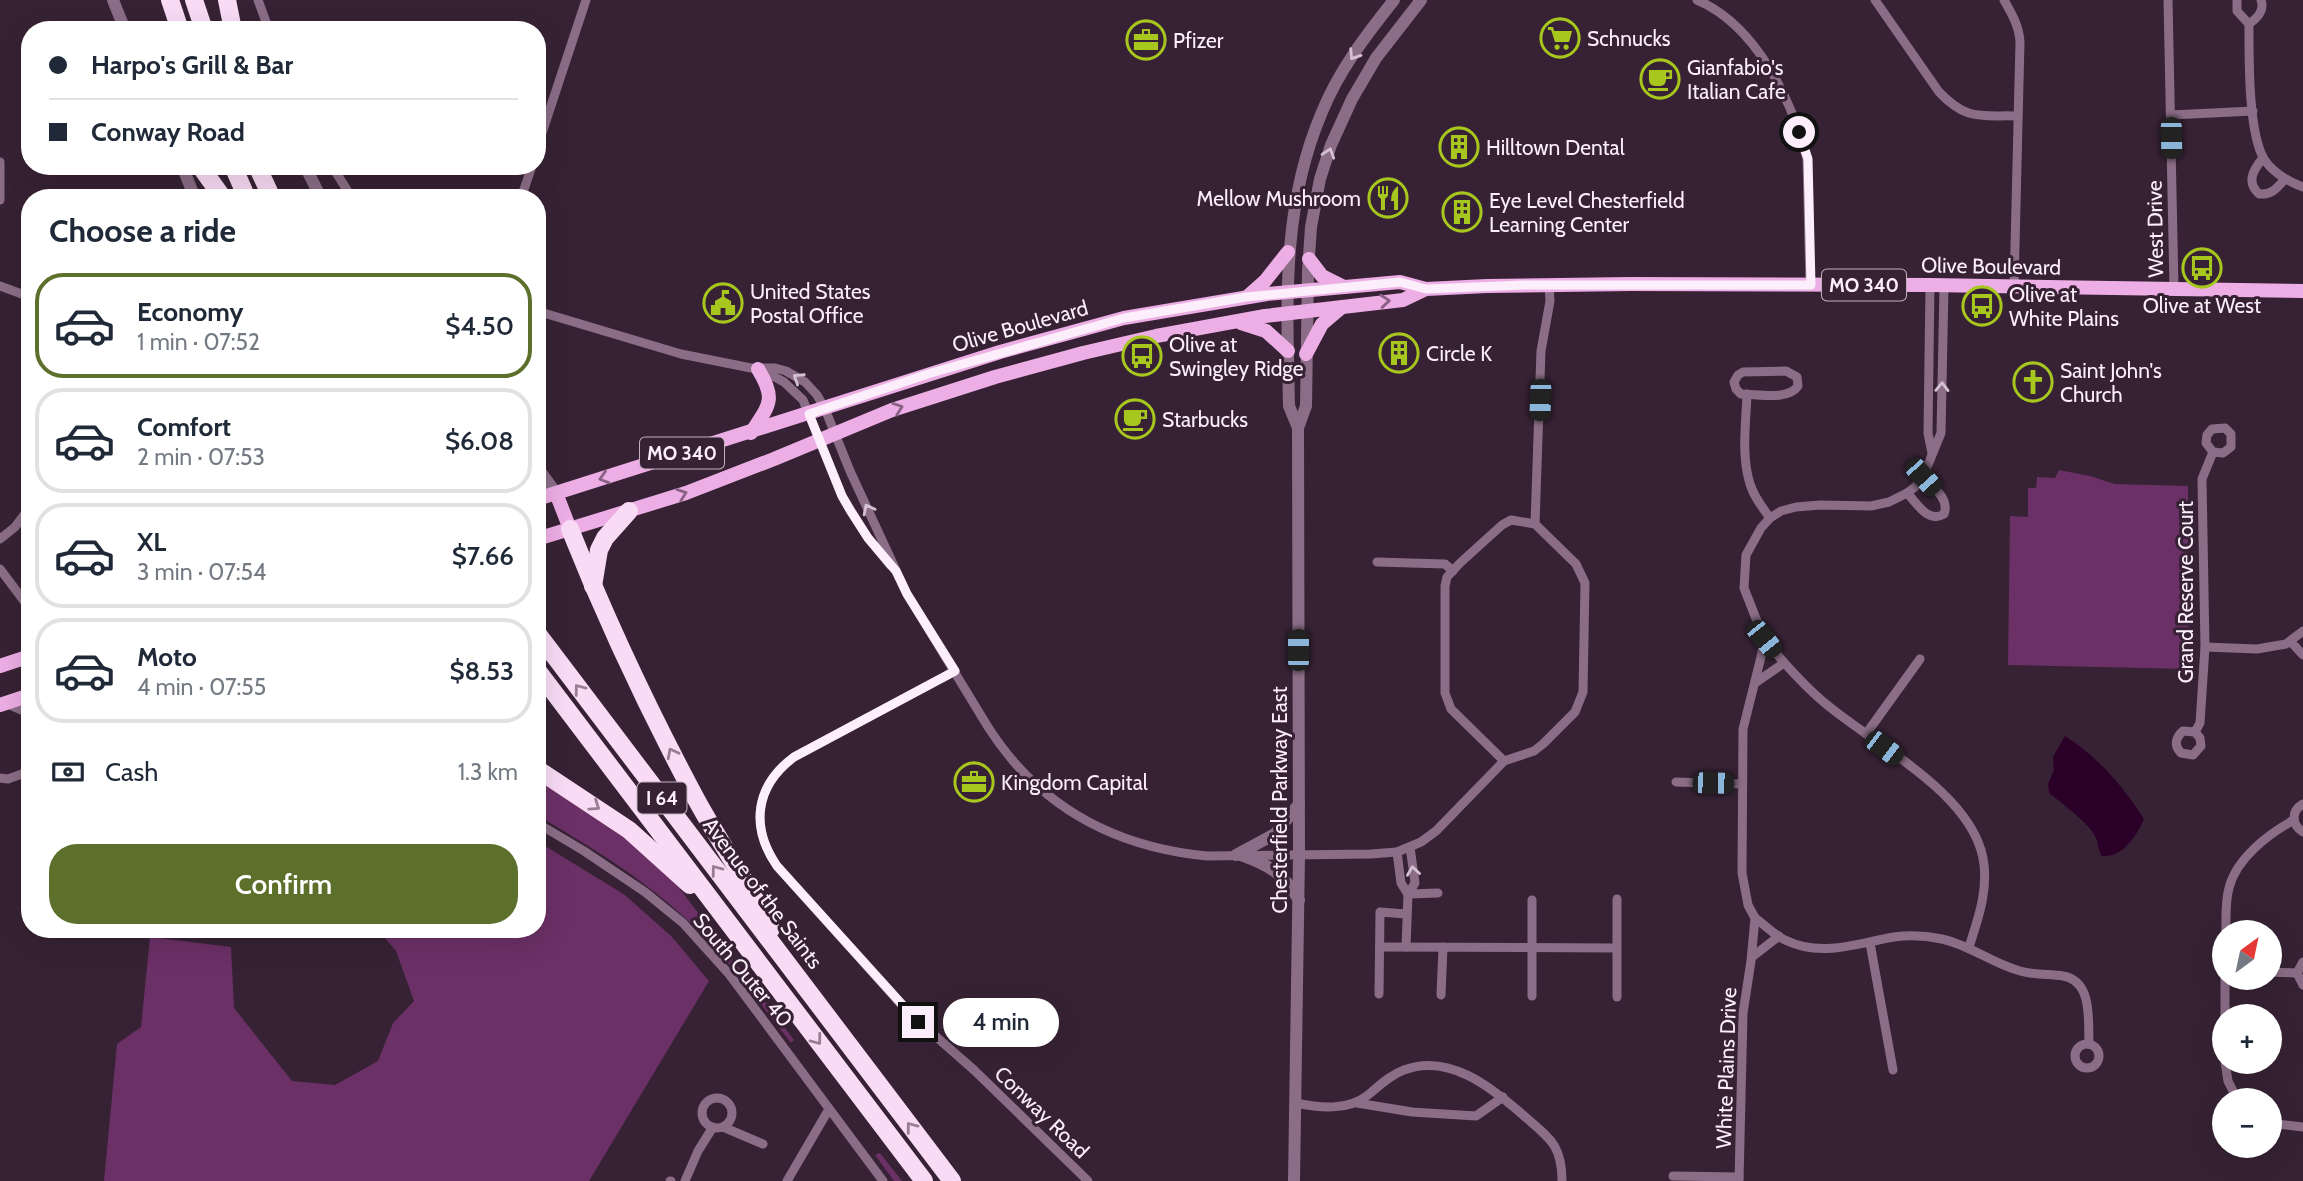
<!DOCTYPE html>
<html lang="en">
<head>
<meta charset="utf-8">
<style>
	:root { --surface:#fff; --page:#f6f6f7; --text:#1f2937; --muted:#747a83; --line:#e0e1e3; --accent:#5c702c }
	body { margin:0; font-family:Cabin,sans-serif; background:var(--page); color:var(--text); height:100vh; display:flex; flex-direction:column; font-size:26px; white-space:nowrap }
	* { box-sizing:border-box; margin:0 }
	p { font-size:23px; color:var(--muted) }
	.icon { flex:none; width:38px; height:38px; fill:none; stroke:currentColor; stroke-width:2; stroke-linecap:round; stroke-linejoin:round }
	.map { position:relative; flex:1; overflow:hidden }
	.details { position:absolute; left:21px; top:189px; width:525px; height:749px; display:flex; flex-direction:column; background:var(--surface); border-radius:28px; box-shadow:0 7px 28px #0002 }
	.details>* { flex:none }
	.guide { position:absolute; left:21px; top:21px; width:525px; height:154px; border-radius:28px; box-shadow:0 7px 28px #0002; display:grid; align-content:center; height:154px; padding:0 28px; background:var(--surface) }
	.needle { width:46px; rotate:33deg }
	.buttons { position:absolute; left:2212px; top:920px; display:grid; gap:14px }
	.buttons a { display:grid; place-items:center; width:70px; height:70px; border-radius:50%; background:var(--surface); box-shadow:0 7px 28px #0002; font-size:35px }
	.end { position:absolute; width:32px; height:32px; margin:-16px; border:9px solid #fceefa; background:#111; box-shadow:0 0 0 4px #111 }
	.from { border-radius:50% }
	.bubble { position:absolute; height:49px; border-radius:24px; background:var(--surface); box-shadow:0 7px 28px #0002; font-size:23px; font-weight:600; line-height:49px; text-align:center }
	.car { position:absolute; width:21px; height:42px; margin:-21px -10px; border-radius:9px; box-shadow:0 0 5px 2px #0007; background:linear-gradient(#222 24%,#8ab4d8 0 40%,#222 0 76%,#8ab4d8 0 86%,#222 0) }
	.guide b { display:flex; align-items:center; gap:24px; height:66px; font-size:26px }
	.guide b+b { border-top:2px solid var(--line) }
	.guide i { width:18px; height:18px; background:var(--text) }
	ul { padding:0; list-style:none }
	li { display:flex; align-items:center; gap:21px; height:105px; margin:0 14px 10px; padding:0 14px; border:4px solid var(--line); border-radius:28px }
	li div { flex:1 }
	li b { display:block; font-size:26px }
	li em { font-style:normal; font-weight:600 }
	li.on { border-color:var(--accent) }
	li>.icon { width:63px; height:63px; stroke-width:1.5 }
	h2 { padding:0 28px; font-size:32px; line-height:84px }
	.pay { display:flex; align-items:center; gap:18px; height:77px; padding:0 28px; font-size:26px }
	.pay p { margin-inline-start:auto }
	.cta { display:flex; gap:14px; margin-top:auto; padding:14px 28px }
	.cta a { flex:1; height:80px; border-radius:28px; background:var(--accent); color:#fff; font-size:28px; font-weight:600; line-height:80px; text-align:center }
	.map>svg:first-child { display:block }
	.green { fill:#6b3066 }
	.water { fill:#2a0028 }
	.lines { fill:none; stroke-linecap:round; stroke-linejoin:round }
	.minor { stroke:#8b6d87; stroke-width:9 }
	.tertiary { stroke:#8b6d87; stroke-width:12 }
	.primary { stroke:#edaee5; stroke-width:14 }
	.motorway { stroke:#f9dbf5; stroke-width:18 }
	.oneway { stroke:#d4c1d2 }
	.oneway2 { stroke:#886184 }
	.oneway3 { stroke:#987e94 }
	.route { stroke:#fceefa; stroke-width:9 }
	.labels { text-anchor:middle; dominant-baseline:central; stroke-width:6; stroke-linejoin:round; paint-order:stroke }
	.shield { fill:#362234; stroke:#c1b1bf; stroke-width:2 }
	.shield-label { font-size:19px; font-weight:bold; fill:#fceefa }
	.poi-label { font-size:21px; fill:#fceefa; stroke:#362234; text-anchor:start }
	.street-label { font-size:21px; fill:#fceefa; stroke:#362234 }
</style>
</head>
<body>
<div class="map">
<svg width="2303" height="1181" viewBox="0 0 2303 1181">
	<rect width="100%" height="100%" fill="#362234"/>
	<g class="green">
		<polygon points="2059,470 2090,476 2115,484 2188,486 2189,669 2008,665 2010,516 2028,517 2028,488 2036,488 2037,477 2055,478"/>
		<path d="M 537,779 L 623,834 L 677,885 L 794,1040 L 791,1043 C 761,1005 733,965 699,931 C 651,883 594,849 537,815 Z"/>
		<polygon points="537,841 625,895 672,937 709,981 589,1181 104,1181 117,1044 141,1027 150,937 231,947 234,1008 292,1081 335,1085 378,1061 393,1023 414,1001 396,951 377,929 537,929"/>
		<polygon points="880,1153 902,1181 894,1181 875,1155"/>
	</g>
	<path class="water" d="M 2065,736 C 2098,757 2123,786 2144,819 C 2137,835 2123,858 2102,856 C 2098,850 2099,847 2097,841 C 2094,826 2061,803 2049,793 L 2048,784 L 2054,770 L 2053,757 Z"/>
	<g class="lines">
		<g class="minor">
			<polyline points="258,0 269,30"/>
			<path d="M 1697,0 C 1756,25 1792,100 1807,159 L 1810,285"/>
			<path d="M 1875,0 L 1939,92 C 1967,121 1979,115 2017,116"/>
			<path d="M 2004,0 C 2012,14 2019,26 2020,42 L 2014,287"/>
			<polyline points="2168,0 2174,289"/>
			<polyline points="2237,0 2237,11 2249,24"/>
			<path d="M 2261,0 C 2265,11 2257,18 2249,24 C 2249,57 2248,132 2264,159 C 2272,172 2289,182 2303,187"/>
			<polyline points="2171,115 2253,111"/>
			<polyline points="537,148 586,0"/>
			<path d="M 2263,158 C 2253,170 2246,182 2259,194 C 2272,195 2277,188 2285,179"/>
			<polyline points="0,162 0,200"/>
			<polyline points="332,166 352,198"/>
			<polyline points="521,198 532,166"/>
			<polyline points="1930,285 1928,433 1932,453"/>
			<polyline points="0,286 30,297"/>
			<path d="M 537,311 L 681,354 L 751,368 L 775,368 L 786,371 L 805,382 L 817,395 L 825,409 L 850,471 L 907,594 L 988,727 C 1039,807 1114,847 1207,856 L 1371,854 L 1397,852 L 1421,842 L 1436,831 L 1504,761 L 1534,751 L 1543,744 L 1575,712 L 1583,692 L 1585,583 L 1576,564 L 1535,524 L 1541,351 L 1550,301 L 1549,284"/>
			<polyline points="760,369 784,382 803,400 842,496 868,538 890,565"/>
			<path d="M 1743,372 L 1786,371 L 1797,377 L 1798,386 C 1788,401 1758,394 1741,394 L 1736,389 L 1734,382 L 1738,375 Z"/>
			<path d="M 1747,394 C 1746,422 1741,456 1750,484 C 1754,497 1762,507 1770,518"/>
			<path d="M 1907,493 C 1917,503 1928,524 1944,514 C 1950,499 1933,487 1923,477"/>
			<polyline points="0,539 15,527 30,507"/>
			<polyline points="1377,562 1445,564 1453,571"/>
			<polyline points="0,569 30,609"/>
			<path d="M 1764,639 C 1783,662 1803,685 1826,704 C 1875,745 1970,792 1983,858 C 1989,889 1978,919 1969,947"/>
			<polyline points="2291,642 2303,655"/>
			<polyline points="2205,647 2257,649 2286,644 2303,631"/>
			<path d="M 955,671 L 794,757 C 755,786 750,827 777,866 L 908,1012 L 974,1070 L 1088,1181"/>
			<polyline points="1755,683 1784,663"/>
			<polyline points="5,703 30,714"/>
			<path d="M 2195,732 L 2183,731 C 2175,738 2174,746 2181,753 L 2193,755 L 2201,746 L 2200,738 L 2195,732 L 2200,723 L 2205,647 L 2202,479 L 2213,452 L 2223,453 L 2231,447 L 2231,434 L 2225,428 L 2212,429 L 2207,435 L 2206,443 L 2213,452"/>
			<polyline points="1866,734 1920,659"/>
			<polyline points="1504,761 1451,709 1445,693 1445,586 1447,577 1460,563 1502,525 1511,520 1535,524"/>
			<polyline points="0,778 8,779 30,771"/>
			<polyline points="1676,782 1742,784"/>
			<path d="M 2303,804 C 2291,811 2291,824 2303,832"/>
			<polyline points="537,823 584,851 645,892 683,923 729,974 883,1181"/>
			<polyline points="1397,852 1401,883 1408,894"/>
			<polyline points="1408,894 1438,893"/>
			<path d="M 1755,918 C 1765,925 1774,935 1785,940 C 1822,958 1857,943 1894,937 C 1909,935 1927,936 1942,939 C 1970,945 1993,964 2020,971 C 2034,975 2049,974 2063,976 C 2093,981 2088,1021 2089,1044"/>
			<path d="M 2226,933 C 2226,918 2225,902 2229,888 C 2236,859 2268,834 2294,820"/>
			<polyline points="1870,943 1893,1070"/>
			<polyline points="1380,947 1616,948"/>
			<polyline points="1406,947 1408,894 1415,883 1410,847"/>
			<polyline points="1752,957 1779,936"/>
			<polyline points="2303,962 2297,973 2303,985"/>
			<polyline points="2270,972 2297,973"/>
			<polyline points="1379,994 1380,912 1406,914"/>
			<polyline points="1441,995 1443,947"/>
			<polyline points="1532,996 1532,900"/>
			<polyline points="1617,997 1617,899"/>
			<polyline points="2225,1017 2225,978"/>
			<circle cx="2087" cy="1056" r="12"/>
			<polyline points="2225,1062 2228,1081 2238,1101"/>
			<circle cx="717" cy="1113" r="15"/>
			<path d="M 1296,1103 C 1320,1108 1348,1111 1368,1095 C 1379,1086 1390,1075 1404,1070 C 1449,1053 1491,1087 1523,1115 C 1549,1138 1562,1144 1562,1181"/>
			<polyline points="1357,1103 1412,1112 1476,1116 1503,1097"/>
			<polyline points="2224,1112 2222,1120 2224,1126"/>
			<polyline points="2270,1123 2303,1127"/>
			<polyline points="723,1127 763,1144"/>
			<polyline points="1673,1176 1739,1177"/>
			<polyline points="670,1181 671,1181"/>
			<polyline points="685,1181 698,1151 713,1127"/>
			<polyline points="787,1181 829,1109"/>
			<polyline points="1739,1181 1743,1013 1751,961 1755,918 1748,905 1742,873 1743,729 1761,657 1764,639 1744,588 1746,555 1761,528 1770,518 1781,511 1796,507 1820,505 1871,506 1889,502 1907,493 1915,487 1923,477 1941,433 1944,286"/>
		</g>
		<g class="tertiary">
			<polyline points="113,0 125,30"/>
			<polyline points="182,166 195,198"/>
			<polyline points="305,166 321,198"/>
			<polyline points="1298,428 1306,406 1308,271 1311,227 1320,179 1331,145 1352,99 1376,58 1421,0"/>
			<polyline points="537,467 556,493"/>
			<polyline points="1236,855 1275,834 1299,804"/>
			<path d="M 1241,855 C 1269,865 1283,873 1299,900"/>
			<path d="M 1294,1181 L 1299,855 L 1298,428 L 1289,406 C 1287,304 1281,208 1322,112 C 1339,70 1367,34 1394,0"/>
		</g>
		<g class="primary">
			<polyline points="1309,259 1322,276 1344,287"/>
			<polyline points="1247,297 1265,281 1288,252"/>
			<polyline points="1241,323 1266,331 1288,351"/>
			<polyline points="1306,354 1322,324 1342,307"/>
			<path d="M 751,433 C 769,405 777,400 758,369"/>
			<polyline points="556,493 570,529"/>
			<polyline points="537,499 1000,352 1124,318 1267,294 1400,282 1426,289 1487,286 1630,284 1930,285 2303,291"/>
			<polyline points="537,539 686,493 774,459 892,410 995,377 1083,353 1156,336 1265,316 1403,300 1426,289"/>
			<polyline points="0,666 30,656"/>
			<polyline points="0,705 30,695"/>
		</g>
		<g class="motorway">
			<polyline points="170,0 180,30"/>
			<polyline points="194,0 204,30"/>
			<polyline points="227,0 233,30"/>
			<polyline points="200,166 223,198"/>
			<polyline points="233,166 247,198"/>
			<polyline points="257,166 272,198"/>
			<path d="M 570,529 C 607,622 649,711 696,799 C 720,843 749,884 771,929"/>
			<polyline points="593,586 599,550 605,538 629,511"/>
			<polyline points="537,633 952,1181"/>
			<polyline points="537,670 924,1181"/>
			<polyline points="537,769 629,830 690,885"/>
		</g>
	</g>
	<defs><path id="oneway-chevron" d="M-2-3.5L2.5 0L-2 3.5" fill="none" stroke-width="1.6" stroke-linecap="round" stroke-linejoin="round" transform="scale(1.75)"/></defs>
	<g class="oneway">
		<use href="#oneway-chevron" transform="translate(1354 55) rotate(123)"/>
		<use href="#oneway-chevron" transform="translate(1329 153) rotate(-72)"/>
		<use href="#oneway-chevron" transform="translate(798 378) rotate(-147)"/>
		<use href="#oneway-chevron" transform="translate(1942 387) rotate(-89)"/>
		<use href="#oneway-chevron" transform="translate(868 509) rotate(-117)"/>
		<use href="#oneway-chevron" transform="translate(1413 871) rotate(-98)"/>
	</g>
	<g class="oneway2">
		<use href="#oneway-chevron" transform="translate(1385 301) rotate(-5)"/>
		<use href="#oneway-chevron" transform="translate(898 408) rotate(-20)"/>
		<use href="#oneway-chevron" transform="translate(604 478) rotate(163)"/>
		<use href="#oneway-chevron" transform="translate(682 494) rotate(-19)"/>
	</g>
	<g class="oneway3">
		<use href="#oneway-chevron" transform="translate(579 689) rotate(-127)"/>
		<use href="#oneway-chevron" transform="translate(672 753) rotate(-117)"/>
		<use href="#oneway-chevron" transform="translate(595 806) rotate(34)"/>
		<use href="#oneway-chevron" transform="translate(716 870) rotate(-127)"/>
		<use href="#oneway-chevron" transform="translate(817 1040) rotate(53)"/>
		<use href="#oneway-chevron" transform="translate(911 1127) rotate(-127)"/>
	</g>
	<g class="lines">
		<path class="route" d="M 918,1022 L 777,866 C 750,827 755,786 794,757 L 955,671 L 907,594 L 896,571 L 868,538 L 850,510 L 842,496 L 809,414 L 931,373 L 1124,318 L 1246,297 L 1400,282 L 1426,289 L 1524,285 L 1811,285 L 1808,159 L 1799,132"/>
	</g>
	<defs>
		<g id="supermarket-ring" transform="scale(2.0125)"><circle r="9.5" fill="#362234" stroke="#a7c71e" stroke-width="1.5"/><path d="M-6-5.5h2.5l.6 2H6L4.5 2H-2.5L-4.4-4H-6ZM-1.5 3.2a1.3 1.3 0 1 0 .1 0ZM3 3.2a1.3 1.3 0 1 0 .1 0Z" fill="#a7c71e"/></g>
		<g id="office-ring" transform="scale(2.0125)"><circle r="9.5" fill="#362234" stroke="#a7c71e" stroke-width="1.5"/><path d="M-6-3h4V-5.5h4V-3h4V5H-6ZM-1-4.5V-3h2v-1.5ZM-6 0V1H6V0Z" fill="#a7c71e"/></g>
		<g id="cafe-ring" transform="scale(2.0125)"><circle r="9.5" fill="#362234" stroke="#a7c71e" stroke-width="1.5"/><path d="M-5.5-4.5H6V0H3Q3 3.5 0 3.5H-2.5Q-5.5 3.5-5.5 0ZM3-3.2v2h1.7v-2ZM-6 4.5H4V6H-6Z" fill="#a7c71e"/></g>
		<g id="building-ring" transform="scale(2.0125)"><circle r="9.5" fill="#362234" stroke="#a7c71e" stroke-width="1.5"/><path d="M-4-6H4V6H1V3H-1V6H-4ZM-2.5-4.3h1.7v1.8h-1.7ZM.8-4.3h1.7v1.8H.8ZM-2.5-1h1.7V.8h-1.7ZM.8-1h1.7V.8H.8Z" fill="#a7c71e"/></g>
		<g id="restaurant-ring" transform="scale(2.0125)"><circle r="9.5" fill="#362234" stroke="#a7c71e" stroke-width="1.5"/><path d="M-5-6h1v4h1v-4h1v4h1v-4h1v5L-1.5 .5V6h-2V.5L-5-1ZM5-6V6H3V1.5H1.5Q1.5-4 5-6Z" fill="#a7c71e"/></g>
		<g id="bus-ring" transform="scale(2.0125)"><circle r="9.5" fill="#362234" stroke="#a7c71e" stroke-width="1.5"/><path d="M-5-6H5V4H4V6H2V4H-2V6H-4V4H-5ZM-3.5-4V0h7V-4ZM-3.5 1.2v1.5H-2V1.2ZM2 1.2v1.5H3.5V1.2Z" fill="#a7c71e"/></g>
		<g id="civic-ring" transform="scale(2.0125)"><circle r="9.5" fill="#362234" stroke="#a7c71e" stroke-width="1.5"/><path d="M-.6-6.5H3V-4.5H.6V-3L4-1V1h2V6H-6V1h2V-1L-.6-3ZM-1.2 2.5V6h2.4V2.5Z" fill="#a7c71e"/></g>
		<g id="church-ring" transform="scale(2.0125)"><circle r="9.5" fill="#362234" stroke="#a7c71e" stroke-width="1.5"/><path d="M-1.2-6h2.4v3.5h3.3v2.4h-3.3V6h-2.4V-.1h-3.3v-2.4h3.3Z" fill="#a7c71e"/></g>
	</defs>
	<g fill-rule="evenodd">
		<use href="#supermarket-ring" x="1560" y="38"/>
		<use href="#office-ring" x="1146" y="40"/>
		<use href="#cafe-ring" x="1660" y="79"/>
		<use href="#building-ring" x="1459" y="147"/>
		<use href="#restaurant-ring" x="1388" y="198"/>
		<use href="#building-ring" x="1462" y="212"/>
		<use href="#bus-ring" x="2202" y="268"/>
		<use href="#civic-ring" x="723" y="303"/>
		<use href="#bus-ring" x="1982" y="306"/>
		<use href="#building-ring" x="1399" y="353"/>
		<use href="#bus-ring" x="1142" y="356"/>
		<use href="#church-ring" x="2033" y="382"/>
		<use href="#cafe-ring" x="1135" y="419"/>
		<use href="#office-ring" x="974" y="782"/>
	</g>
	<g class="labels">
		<g class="shield">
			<rect x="1822" y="269.5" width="84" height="31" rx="5"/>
			<rect x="640" y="437.5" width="84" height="31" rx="5"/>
			<rect x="637.5" y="782.5" width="49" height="31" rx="5"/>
		</g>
		<g class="shield-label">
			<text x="1864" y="285">MO 340</text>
			<text x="682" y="453">MO 340</text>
			<text x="662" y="798">I 64</text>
		</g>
		<g class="poi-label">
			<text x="1587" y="38">Schnucks</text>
			<text x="1173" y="40">Pfizer</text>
			<text x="1687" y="67">Gianfabio's<tspan x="1687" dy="24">Italian Cafe</tspan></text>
			<text x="1486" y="147">Hilltown Dental</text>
			<text x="1361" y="198" text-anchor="end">Mellow Mushroom</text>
			<text x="1489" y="200">Eye Level Chesterfield<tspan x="1489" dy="24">Learning Center</tspan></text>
			<text x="750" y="291">United States<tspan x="750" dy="24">Postal Office</tspan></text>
			<text x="2009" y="294">Olive at<tspan x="2009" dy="24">White Plains</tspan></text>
			<text x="2202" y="305" text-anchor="middle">Olive at West</text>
			<text x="1169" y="344">Olive at<tspan x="1169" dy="24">Swingley Ridge</tspan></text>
			<text x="1426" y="353">Circle K</text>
			<text x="2060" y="370">Saint John's<tspan x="2060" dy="24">Church</tspan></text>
			<text x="1162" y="419">Starbucks</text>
			<text x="1001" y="782">Kingdom Capital</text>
		</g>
		<g class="street-label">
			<text transform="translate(2155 229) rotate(-91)">West Drive</text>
			<text transform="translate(1991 266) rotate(1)">Olive Boulevard</text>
			<text transform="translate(1020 326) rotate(-16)">Olive Boulevard</text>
			<text transform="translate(2185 592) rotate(-90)">Grand Reserve Court</text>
			<text transform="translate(1279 800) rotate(-90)">Chesterfield Parkway East</text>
			<text transform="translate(763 893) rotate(53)">Avenue of the Saints</text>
			<text transform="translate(743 970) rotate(50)">South Outer 40</text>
			<text transform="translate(1726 1068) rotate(-88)">White Plains Drive</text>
			<text transform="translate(1042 1112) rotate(44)">Conway Road</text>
		</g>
	</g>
</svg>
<div class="buttons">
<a><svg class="needle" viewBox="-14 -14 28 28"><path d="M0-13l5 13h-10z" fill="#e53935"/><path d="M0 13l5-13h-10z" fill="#747a83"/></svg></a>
<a>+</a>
<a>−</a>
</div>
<i class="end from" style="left:1799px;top:132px"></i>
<i class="end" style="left:918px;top:1022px"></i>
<div class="bubble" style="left:943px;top:998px;width:116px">4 min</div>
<i class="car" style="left:2171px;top:138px;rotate:179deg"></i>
<i class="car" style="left:1540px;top:400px;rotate:182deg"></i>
<i class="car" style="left:1923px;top:477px;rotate:138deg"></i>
<i class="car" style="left:1764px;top:639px;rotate:141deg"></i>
<i class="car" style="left:1298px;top:650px;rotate:0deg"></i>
<i class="car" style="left:1884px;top:748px;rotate:127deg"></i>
<i class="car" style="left:1713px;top:783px;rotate:91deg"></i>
<div class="guide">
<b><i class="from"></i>Harpo's Grill &amp; Bar</b>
<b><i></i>Conway Road</b>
</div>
<section class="details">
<h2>Choose a ride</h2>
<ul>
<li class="on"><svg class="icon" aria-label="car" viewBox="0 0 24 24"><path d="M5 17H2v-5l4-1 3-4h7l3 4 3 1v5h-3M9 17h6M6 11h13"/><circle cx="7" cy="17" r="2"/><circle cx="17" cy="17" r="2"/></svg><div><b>Economy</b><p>1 min · 07:52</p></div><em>$4.50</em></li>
<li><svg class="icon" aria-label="car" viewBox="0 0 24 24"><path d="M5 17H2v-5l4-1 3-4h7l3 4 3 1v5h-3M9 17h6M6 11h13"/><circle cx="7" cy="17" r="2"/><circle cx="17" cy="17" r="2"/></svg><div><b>Comfort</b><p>2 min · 07:53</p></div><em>$6.08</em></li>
<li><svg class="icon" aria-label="car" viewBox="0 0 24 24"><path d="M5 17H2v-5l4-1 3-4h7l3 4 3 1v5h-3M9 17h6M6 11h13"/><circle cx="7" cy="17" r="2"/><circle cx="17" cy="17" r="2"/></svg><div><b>XL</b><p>3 min · 07:54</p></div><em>$7.66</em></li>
<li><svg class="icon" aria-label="car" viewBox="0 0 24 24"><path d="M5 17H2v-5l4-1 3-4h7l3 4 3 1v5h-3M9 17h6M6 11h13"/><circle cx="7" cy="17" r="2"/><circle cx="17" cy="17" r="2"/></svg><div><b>Moto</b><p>4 min · 07:55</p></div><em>$8.53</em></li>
</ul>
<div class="pay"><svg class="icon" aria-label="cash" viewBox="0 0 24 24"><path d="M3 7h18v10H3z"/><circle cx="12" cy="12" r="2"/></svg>Cash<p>1.3 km</p></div>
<div class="cta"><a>Confirm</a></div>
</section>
</div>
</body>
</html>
